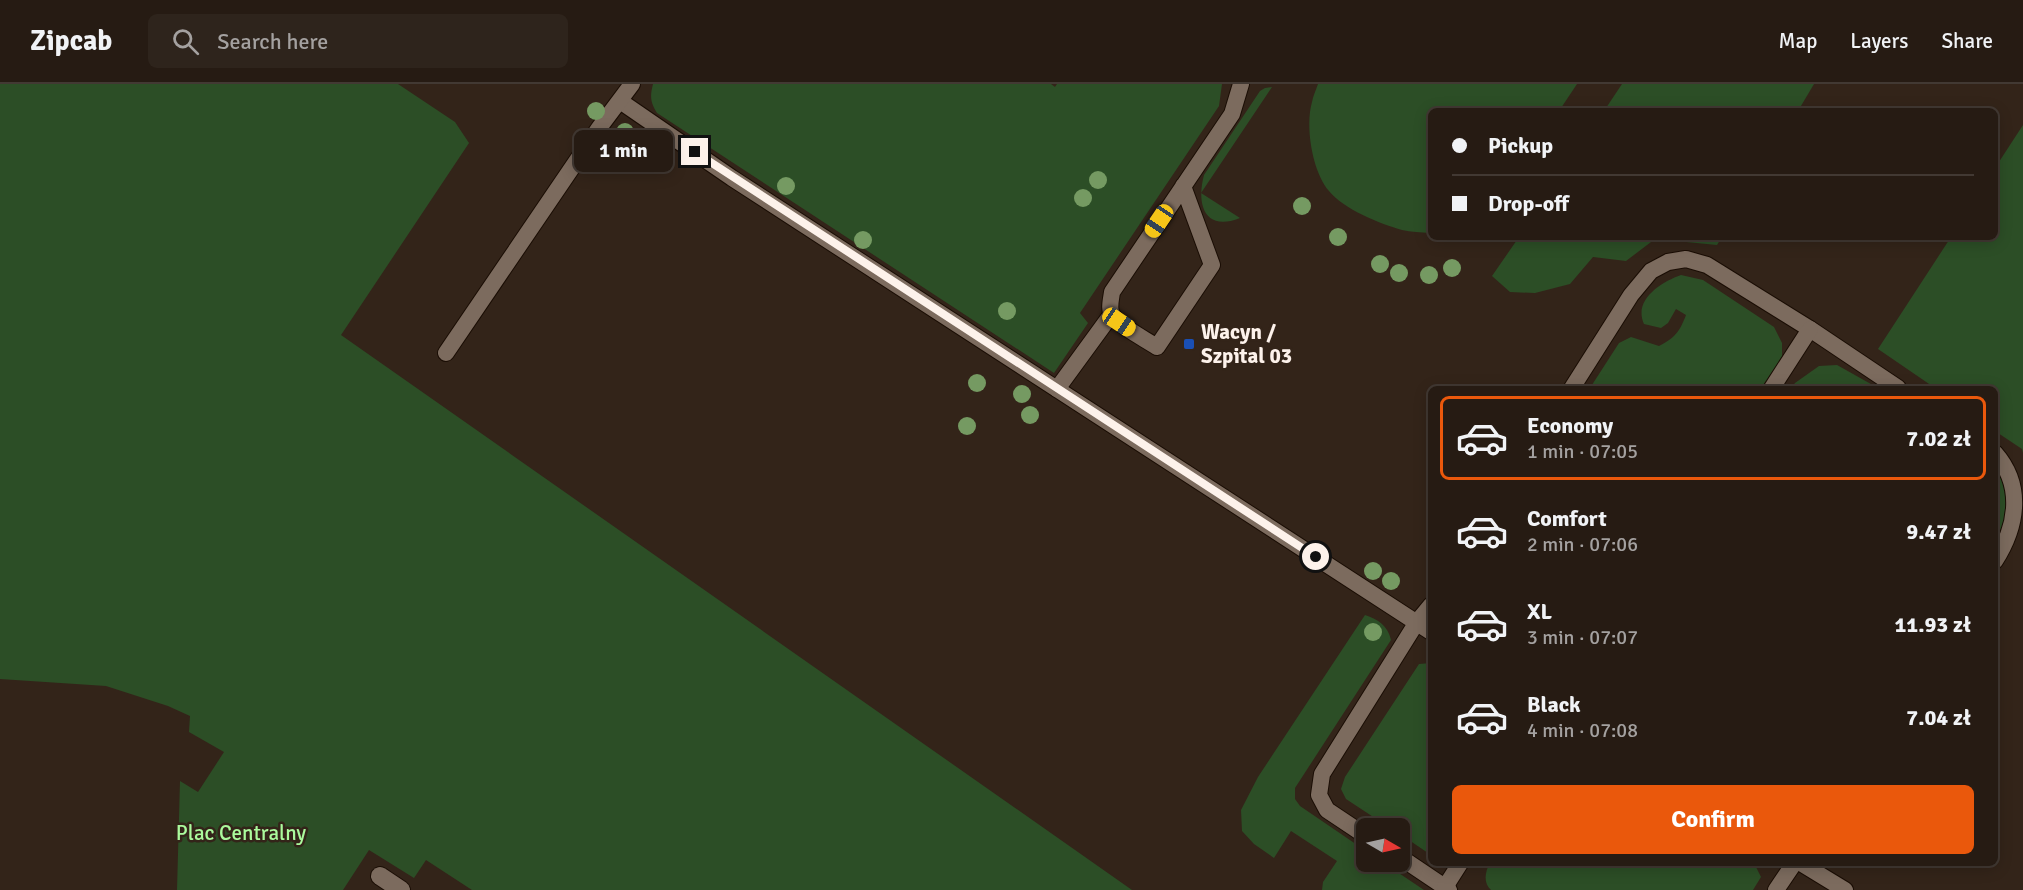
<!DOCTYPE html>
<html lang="en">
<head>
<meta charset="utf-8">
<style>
	:root { --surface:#261b13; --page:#2e241c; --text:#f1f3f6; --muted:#a4a1a0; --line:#423933; --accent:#ea580c }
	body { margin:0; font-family:Signika,sans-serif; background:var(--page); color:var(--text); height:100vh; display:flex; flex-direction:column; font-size:22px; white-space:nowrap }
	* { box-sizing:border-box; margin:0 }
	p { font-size:20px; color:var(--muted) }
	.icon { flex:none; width:33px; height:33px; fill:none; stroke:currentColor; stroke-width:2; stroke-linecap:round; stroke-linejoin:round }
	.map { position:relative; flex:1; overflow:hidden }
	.side { position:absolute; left:1428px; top:302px; width:570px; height:480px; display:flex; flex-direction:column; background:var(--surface); border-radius:9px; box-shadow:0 3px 15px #0003,0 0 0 2px var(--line) }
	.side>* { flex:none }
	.guide { position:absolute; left:1428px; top:24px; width:570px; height:132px; border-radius:9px; box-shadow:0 3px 15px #0003,0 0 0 2px var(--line); display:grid; align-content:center; height:132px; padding:0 24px; background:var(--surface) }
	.needle { width:39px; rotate:99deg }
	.tools { position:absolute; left:1356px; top:734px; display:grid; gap:12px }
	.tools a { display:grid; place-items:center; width:54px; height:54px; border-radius:9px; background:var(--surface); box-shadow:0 3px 15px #0003,0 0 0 2px var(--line); font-size:30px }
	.end { position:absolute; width:27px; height:27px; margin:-14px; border:8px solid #fdf2eb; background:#111; box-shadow:0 0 0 3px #111 }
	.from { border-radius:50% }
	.bubble { position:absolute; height:42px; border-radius:9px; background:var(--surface); box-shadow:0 3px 15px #0003,0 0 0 2px var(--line); font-size:20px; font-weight:700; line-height:42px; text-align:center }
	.car { position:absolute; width:18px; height:36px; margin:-18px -9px; border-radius:8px; box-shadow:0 0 4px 2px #0007; background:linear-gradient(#f5c518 24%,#345 0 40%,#f5c518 0 76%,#345 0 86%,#f5c518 0) }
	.guide b { display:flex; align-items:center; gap:21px; height:57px; font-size:22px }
	.guide b+b { border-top:2px solid var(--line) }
	.guide i { width:15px; height:15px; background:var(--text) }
	ul { padding:10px 0 0; list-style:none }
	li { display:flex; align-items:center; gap:18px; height:84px; margin:0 12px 9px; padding:0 12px; border:3px solid transparent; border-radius:9px }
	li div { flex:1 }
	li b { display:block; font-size:22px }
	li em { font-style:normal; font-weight:700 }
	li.selected { border-color:var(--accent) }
	li>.icon { width:54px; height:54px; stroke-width:1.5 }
	.action { display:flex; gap:12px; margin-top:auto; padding:12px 24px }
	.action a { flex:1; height:69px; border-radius:9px; background:var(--accent); color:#fff; font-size:24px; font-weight:700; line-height:69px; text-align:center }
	header { display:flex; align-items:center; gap:36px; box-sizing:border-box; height:84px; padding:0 30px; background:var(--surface); border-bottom:2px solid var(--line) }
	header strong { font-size:28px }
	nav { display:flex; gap:33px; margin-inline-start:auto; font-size:21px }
	.search { width:420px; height:54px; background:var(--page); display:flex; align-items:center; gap:15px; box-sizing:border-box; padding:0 21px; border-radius:9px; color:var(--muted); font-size:22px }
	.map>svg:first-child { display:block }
	.green { fill:#2c4e26 }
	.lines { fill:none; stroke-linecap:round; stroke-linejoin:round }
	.lane-casing { stroke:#1a0d04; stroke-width:18 }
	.street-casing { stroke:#1a0d04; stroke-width:20 }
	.lane { stroke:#7c6b5e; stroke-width:16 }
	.street { stroke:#7c6b5e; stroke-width:18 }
	.tree { fill:#759a62 }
	.route { stroke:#fdf2eb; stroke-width:8 }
	.transit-dot { fill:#1a4fb4; stroke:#332419; stroke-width:2 }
	.labels { text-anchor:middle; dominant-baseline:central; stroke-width:5; stroke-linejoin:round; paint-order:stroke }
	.poi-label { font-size:21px; font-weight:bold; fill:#fdf2eb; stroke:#332419; text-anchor:start }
	.park-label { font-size:21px; fill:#abfa9d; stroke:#332419 }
</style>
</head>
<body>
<header>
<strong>Zipcab</strong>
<div class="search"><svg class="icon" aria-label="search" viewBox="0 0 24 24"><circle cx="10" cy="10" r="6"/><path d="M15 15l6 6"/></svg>Search here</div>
<nav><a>Map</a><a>Layers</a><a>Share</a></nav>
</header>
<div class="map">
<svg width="2023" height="806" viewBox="0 0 2023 806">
	<rect width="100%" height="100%" fill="#332419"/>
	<g class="green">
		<polygon points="0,0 398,0 455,38 469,59 341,251 1132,806 472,806 426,776 414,794 369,766 343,806 177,806 180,697 198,708 224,668 189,648 190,632 168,622 106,602 0,595"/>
		<path d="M 653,0 L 1051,0 L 1055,3 L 1057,0 L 1222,0 L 1219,22 L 1080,229 L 1088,239 L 1054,289 L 657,29 C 650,18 650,12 653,0 Z"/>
		<path d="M 1318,0 L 1577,0 L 1559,27 L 1431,27 L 1430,149 C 1421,148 1411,148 1402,146 C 1381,140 1343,125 1329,107 C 1312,87 1305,42 1312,18 C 1313,12 1316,6 1318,0 Z"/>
		<polygon points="1622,0 1814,0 1798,27 1604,27"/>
		<path d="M 1272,3 L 1201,109 L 1240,134 C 1205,148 1196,121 1204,91 L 1260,7 L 1265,4 Z"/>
		<polygon points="2023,41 2023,369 2022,365 1995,347 1995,304 1935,304 1878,265 1951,153 1995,153 1995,84"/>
		<polygon points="1519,153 1722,153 1717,161 1655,155 1626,177 1593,173 1570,200 1535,209 1510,208 1492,192"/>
		<path d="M 1681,191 L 1703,196 L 1774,243 L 1782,259 L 1782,273 L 1761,304 L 1590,304 L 1619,259 L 1631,253 L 1659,262 C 1675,254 1680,247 1686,231 L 1676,225 L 1668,239 L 1661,244 L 1644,240 C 1633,216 1661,198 1681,191 Z"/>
		<polygon points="1837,281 1878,304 1791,304 1795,299 1819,282"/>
		<polygon points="1995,386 2006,400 2007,435 1995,454"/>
		<path d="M 1365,531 C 1378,535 1388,542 1391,556 L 1295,704 L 1295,715 L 1300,722 L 1366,767 L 1366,777 L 1381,777 L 1424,806 L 1322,806 L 1323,798 L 1337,777 L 1291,747 L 1274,774 L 1254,760 L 1242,747 L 1241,726 L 1258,693 Z"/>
		<polygon points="1431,579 1431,771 1400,750 1400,744 1390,744 1346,715 1341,705 1345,693 1419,580"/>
		<path d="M 1490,779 L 1754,779 L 1761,793 L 1753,806 L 1491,806 C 1483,799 1485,787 1490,779 Z"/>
	</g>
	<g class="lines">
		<g class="lane-casing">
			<g id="lane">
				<polyline points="620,17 732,94 1431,548"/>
				<path d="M 1183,102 L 1212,181 L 1157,263 C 1145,255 1121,243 1113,232 C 1108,226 1111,216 1112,208 L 1232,30 L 1241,0"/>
				<polyline points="446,269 599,44 632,0"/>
				<polyline points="1572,304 1631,211 1651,187 1668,178 1686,175 1707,181 1810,245 1898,304"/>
				<polyline points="1772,304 1810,245"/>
				<polyline points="1057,305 1111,231"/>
				<path d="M 1995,369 C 2023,401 2018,441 1995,477"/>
				<polyline points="1366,752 1327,726 1319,711 1322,690 1417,538 1431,521"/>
				<polyline points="1400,773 1449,806"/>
				<polyline points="1799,778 1845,806"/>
				<polyline points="1445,803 1461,778"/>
				<polyline points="1776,806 1795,778"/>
			</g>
		</g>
		<g class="street-casing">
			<polyline id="street" points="380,792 401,806"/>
		</g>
		<use href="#lane" class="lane"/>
		<use href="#street" class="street"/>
	</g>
	<g class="tree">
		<circle cx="596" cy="27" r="9"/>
		<circle cx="625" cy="48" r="9"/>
		<circle cx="1098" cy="96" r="9"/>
		<circle cx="786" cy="102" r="9"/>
		<circle cx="1083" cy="114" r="9"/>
		<circle cx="1302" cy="122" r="9"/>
		<circle cx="1338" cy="153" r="9"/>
		<circle cx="863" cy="156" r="9"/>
		<circle cx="1380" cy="180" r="9"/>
		<circle cx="1452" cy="184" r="9"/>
		<circle cx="1399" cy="189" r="9"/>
		<circle cx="1429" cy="191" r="9"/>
		<circle cx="1007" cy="227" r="9"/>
		<circle cx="977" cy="299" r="9"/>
		<circle cx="1022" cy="310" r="9"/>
		<circle cx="1030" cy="331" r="9"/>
		<circle cx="967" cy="342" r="9"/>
		<circle cx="1373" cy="487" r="9"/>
		<circle cx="1391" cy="497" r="9"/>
		<circle cx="1373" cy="548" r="9"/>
	</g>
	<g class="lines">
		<polyline class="route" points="695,68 1316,473"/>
	</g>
	<rect class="transit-dot" x="1183" y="254" width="12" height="12" rx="3"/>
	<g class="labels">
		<g class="poi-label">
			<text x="1201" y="248">Wacyn /<tspan x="1201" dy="24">Szpital 03</tspan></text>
		</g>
		<g class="park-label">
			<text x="241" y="749">Plac Centralny</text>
		</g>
	</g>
</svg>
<div class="tools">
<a><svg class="needle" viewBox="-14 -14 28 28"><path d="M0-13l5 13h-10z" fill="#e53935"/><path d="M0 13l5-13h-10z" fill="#a4a1a0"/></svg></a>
</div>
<i class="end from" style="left:1316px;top:473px"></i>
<i class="end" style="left:695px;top:68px"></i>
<div class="bubble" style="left:574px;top:46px;width:99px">1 min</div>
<i class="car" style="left:1159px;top:137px;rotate:214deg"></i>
<i class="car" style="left:1119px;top:238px;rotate:124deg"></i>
<div class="guide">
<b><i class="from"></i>Pickup</b>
<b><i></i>Drop-off</b>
</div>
<section class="side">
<ul>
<li class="selected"><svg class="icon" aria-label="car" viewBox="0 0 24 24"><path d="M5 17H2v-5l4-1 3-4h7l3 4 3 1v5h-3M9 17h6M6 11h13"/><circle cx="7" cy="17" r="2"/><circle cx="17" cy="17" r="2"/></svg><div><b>Economy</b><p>1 min · 07:05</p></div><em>7.02 zł</em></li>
<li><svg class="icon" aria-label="car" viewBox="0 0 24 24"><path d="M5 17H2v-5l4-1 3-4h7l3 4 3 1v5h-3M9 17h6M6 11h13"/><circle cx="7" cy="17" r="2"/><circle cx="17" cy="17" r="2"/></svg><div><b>Comfort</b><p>2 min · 07:06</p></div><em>9.47 zł</em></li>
<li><svg class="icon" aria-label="car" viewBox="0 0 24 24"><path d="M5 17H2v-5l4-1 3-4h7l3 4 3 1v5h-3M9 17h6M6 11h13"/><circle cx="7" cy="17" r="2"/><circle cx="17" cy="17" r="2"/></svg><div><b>XL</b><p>3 min · 07:07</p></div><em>11.93 zł</em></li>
<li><svg class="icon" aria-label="car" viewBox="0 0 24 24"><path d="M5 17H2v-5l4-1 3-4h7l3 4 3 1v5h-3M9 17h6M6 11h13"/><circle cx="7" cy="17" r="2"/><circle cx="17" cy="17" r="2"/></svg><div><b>Black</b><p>4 min · 07:08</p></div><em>7.04 zł</em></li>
</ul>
<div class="action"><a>Confirm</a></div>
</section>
</div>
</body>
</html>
